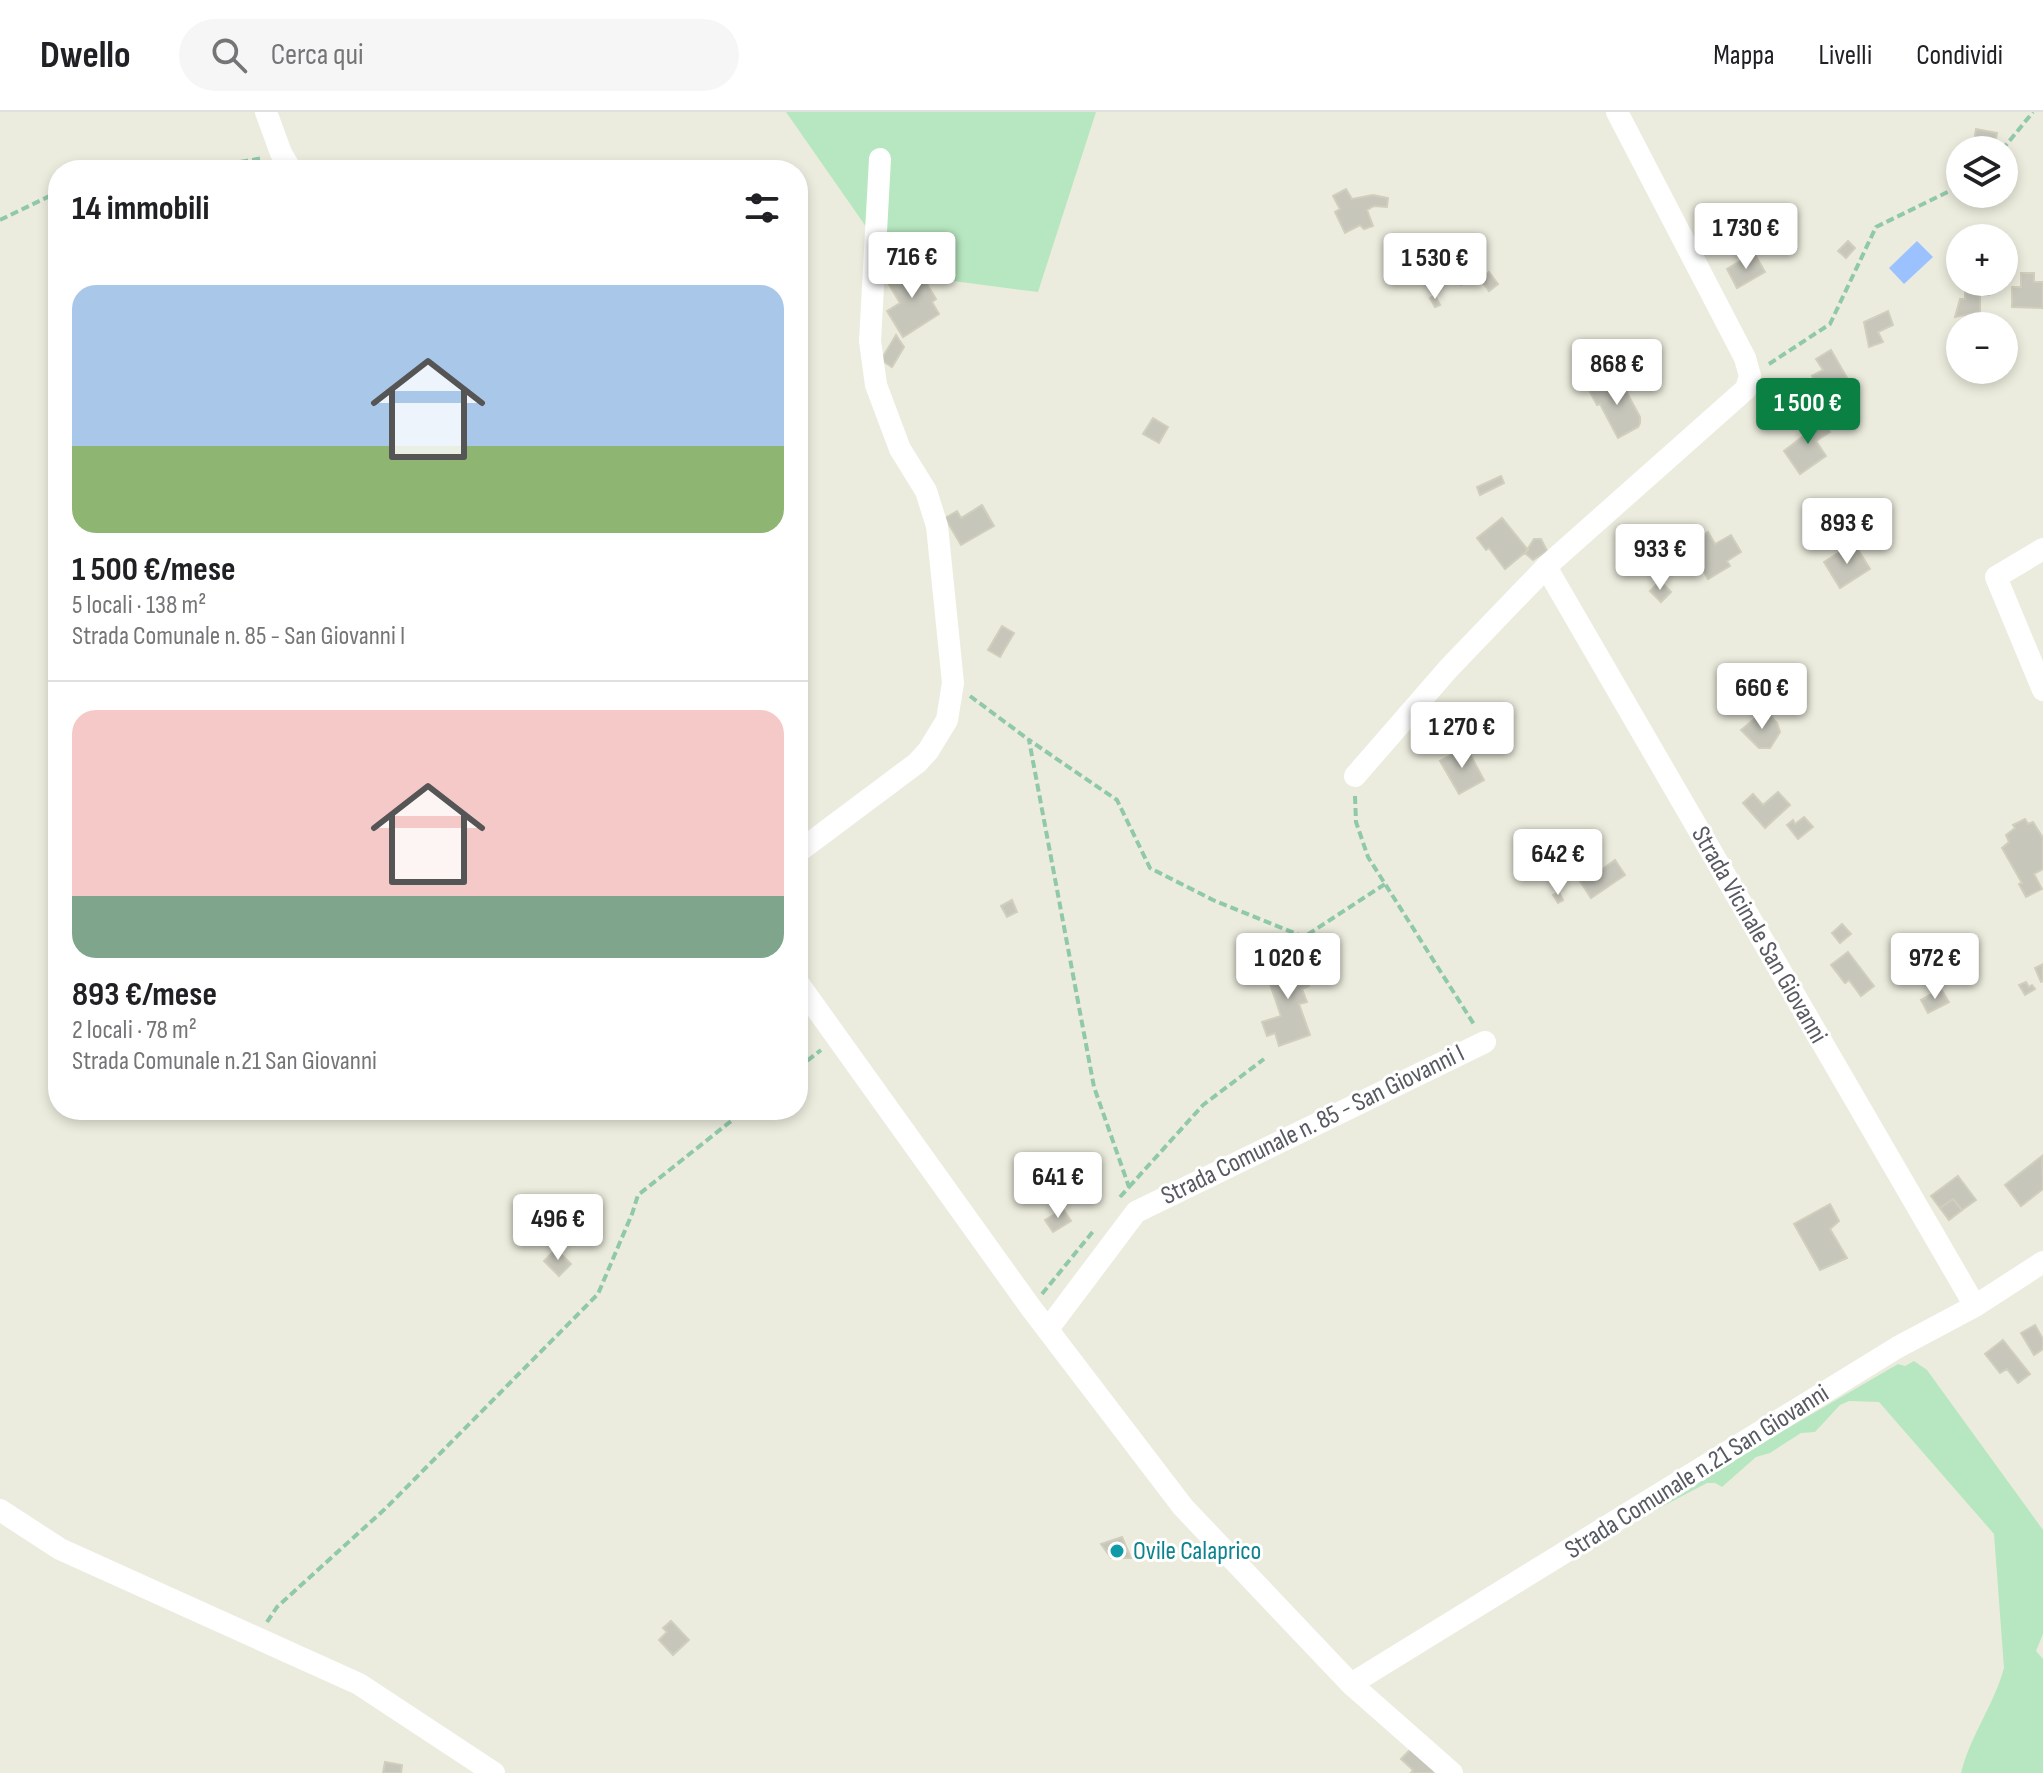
<!DOCTYPE html>
<html lang="it">
<meta charset="utf-8">
<style>
body{margin:0;font-family:"Sofia Sans Condensed",sans-serif;background:#f6f6f6;color:#202124;height:100vh;display:flex;flex-direction:column;font-size:30px;white-space:nowrap}
*{box-sizing:border-box;margin:0}
p{font-size:26px;color:#757577}
.icon{flex:none;width:44px;height:44px;fill:none;stroke:currentColor;stroke-width:2;stroke-linecap:round;stroke-linejoin:round}
.map{position:relative;flex:1;overflow:hidden}
.sheet{position:absolute;left:48px;top:48px;width:760px;height:960px;display:flex;flex-direction:column;background:#fff;border-radius:32px;box-shadow:0 4px 12px #0003}
.sheet>*{flex:none}
.fabs{position:absolute;left:1946px;top:24px;display:grid;gap:16px}
.fabs a{display:grid;place-items:center;width:72px;height:72px;border-radius:50%;background:#fff;box-shadow:0 4px 12px #0003;font-size:40px}
.price{position:absolute;translate:-50% -68px;padding:0 18px;border-radius:8px;background:#fff;color:#222;font-size:26px;line-height:52px;filter:drop-shadow(0 2px 4px #0008)}
.price::after{content:'';position:absolute;left:50%;top:48px;width:24px;height:18px;margin-left:-12px;background:inherit;clip-path:polygon(0 0,100% 0,50% 100%)}
.price.active{background:#0b8043;color:#fff}
ul{padding:0;list-style:none}
li{display:grid;align-content:center;gap:16px;height:424px;padding:0 24px}
li+li{border-top:2px solid #e0e0e0}
li span{display:grid;place-items:center;height:248px;border-radius:24px;color:#555}
li>.icon{margin-inline-start:auto}
span .icon{width:144px;height:144px;fill:#fffc;stroke-width:1}
li b{font-size:34px}
h2{display:flex;justify-content:space-between;align-items:center;height:96px;padding:0 24px;font-size:34px}
header{display:flex;align-items:center;gap:48px;box-sizing:border-box;height:112px;padding:0 40px;background:#fff;border-bottom:2px solid #e0e0e0}
header strong{font-size:38px}
nav{display:flex;gap:44px;margin-inline-start:auto;font-size:28px}
.search{width:560px;height:72px;background:#f6f6f6;display:flex;align-items:center;gap:20px;box-sizing:border-box;padding:0 28px;border-radius:44px;color:#757577;font-size:30px}
.map>svg:first-child{display:block}
</style>
<header>
<strong>Dwello</strong>
<div class="search"><svg class="icon" aria-label="search" viewBox="0 0 24 24"><circle cx="10" cy="10" r="6"/><path d="M15 15l6 6"/></svg>Cerca qui</div>
<nav><a>Mappa</a><a>Livelli</a><a>Condividi</a></nav>
</header>
<div class="map">
<svg width="2043" height="1661" viewBox="0 0 2043 1661">
<rect width="100%" height="100%" fill="#ececde"/>
<!-- green -->
<path fill="#b7e7c0" d="M 786,0 L 1096,0 L 1038,180 L 899,162 Z
M 1914,1249 L 1927,1258 L 2043,1418 L 2043,1522 L 2036,1539 L 2043,1547 L 2043,1661 L 1961,1661 C 1970,1624 1994,1593 2004,1556 L 1994,1422 L 1879,1290 L 1849,1289 L 1840,1293 L 1815,1320 L 1801,1321 L 1770,1341 L 1756,1345 L 1722,1375 L 1715,1371 L 1707,1371 L 1557,1450 L 1898,1252 L 1905,1254 Z"/>
<!-- water -->
<path fill="#9bc2ff" d="M 1917,129 L 1933,145 L 1904,172 L 1889,156 Z"/>
<!-- building -->
<path fill="#c7c6bb" stroke="#d1cebc" stroke-width="2" d="M 1976,17 L 1997,21 L 1994,38 L 1973,37 Z
M 1346,77 L 1352,87 L 1373,83 L 1388,86 L 1387,95 L 1374,94 L 1367,98 L 1373,114 L 1364,117 L 1360,113 L 1345,121 L 1335,100 L 1340,97 L 1333,84 Z
M 1848,129 L 1855,136 L 1846,146 L 1838,139 Z
M 1754,141 L 1765,160 L 1737,176 L 1727,157 Z
M 1471,145 L 1481,158 L 1461,173 L 1451,161 Z
M 913,149 L 936,187 L 932,190 L 939,202 L 903,225 L 887,199 L 900,191 L 887,169 L 907,157 L 905,154 Z
M 1489,160 L 1498,172 L 1489,179 L 1480,167 Z
M 2021,161 L 2034,161 L 2034,170 L 2043,170 L 2043,196 L 2012,195 L 2012,175 L 2021,175 Z
M 1965,170 L 1988,170 L 1989,183 L 1980,183 L 1980,200 L 1955,205 L 1960,187 L 1965,187 Z
M 1435,183 L 1440,193 L 1435,195 L 1430,186 Z
M 1888,199 L 1893,213 L 1878,220 L 1883,230 L 1869,235 L 1864,210 Z
M 896,223 L 904,235 L 892,255 L 881,248 Z
M 1831,238 L 1854,278 L 1829,293 L 1812,264 L 1823,258 L 1816,247 Z
M 1619,266 L 1640,305 L 1640,311 L 1638,315 L 1618,326 L 1600,292 L 1597,293 L 1590,280 Z
M 1817,301 L 1830,320 L 1816,329 L 1826,344 L 1800,362 L 1784,339 L 1811,318 L 1805,308 Z
M 1153,306 L 1168,315 L 1159,331 L 1143,322 Z
M 1501,364 L 1504,371 L 1480,383 L 1477,375 Z
M 982,393 L 994,414 L 961,433 L 945,406 L 957,399 L 961,406 Z
M 1502,406 L 1528,438 L 1505,457 L 1489,436 L 1486,438 L 1477,426 Z
M 1708,420 L 1715,432 L 1731,423 L 1741,440 L 1727,449 L 1730,454 L 1708,467 L 1688,432 Z
M 1534,427 L 1541,427 L 1547,439 L 1533,448 L 1525,441 Z
M 1854,431 L 1870,457 L 1840,476 L 1824,450 Z
M 1660,469 L 1671,480 L 1661,490 L 1650,479 Z
M 1002,514 L 1014,521 L 1000,545 L 988,538 Z
M 1765,598 L 1777,611 L 1780,620 L 1770,636 L 1759,636 L 1741,618 Z
M 1466,635 L 1484,668 L 1459,682 L 1440,649 Z
M 1778,680 L 1790,693 L 1765,716 L 1743,691 L 1753,682 L 1763,693 Z
M 1804,705 L 1813,715 L 1798,727 L 1787,713 L 1793,708 L 1795,712 Z
M 2025,707 L 2028,712 L 2033,710 L 2043,726 L 2043,757 L 2034,762 L 2042,777 L 2026,785 L 2019,772 L 2022,771 L 2002,736 L 2009,730 L 2006,723 L 2015,716 L 2013,713 Z
M 1615,748 L 1625,763 L 1591,786 L 1576,763 L 1591,752 L 1597,761 Z
M 1559,780 L 1563,788 L 1558,791 L 1553,783 Z
M 1012,788 L 1017,800 L 1007,805 L 1001,794 Z
M 1842,812 L 1851,822 L 1840,831 L 1832,821 Z
M 1848,840 L 1874,874 L 1861,884 L 1849,868 L 1845,871 L 1831,853 Z
M 1297,843 L 1309,874 L 1302,877 L 1307,890 L 1299,892 L 1310,923 L 1279,934 L 1275,921 L 1267,924 L 1262,910 L 1281,904 L 1264,855 Z
M 2043,852 L 2043,869 L 2041,870 L 2035,856 Z
M 2026,870 L 2029,875 L 2032,873 L 2035,877 L 2025,883 L 2019,873 Z
M 1941,877 L 1949,890 L 1928,901 L 1921,888 Z
M 2042,1044 L 2043,1077 L 2021,1094 L 2005,1073 Z
M 1958,1064 L 1976,1088 L 1962,1098 L 1953,1087 L 1940,1096 L 1931,1084 Z
M 1953,1087 L 1962,1098 L 1949,1108 L 1940,1096 Z
M 1830,1092 L 1839,1109 L 1830,1117 L 1847,1146 L 1820,1158 L 1794,1112 Z
M 1063,1097 L 1071,1109 L 1053,1120 L 1045,1108 Z
M 556,1137 L 571,1152 L 559,1164 L 544,1149 Z
M 2035,1213 L 2043,1227 L 2043,1237 L 2034,1243 L 2021,1221 Z
M 2003,1228 L 2030,1262 L 2018,1271 L 2007,1257 L 2000,1261 L 1985,1242 Z
M 1122,1425 L 1131,1446 L 1111,1446 L 1101,1432 Z
M 671,1509 L 689,1528 L 673,1543 L 659,1528 L 667,1520 L 663,1516 Z
M 1411,1637 L 1435,1659 L 1433,1661 L 1411,1661 L 1413,1658 L 1401,1647 Z
M 385,1650 L 402,1653 L 401,1661 L 383,1661 Z"/>
<g fill="none" stroke-linecap="round" stroke-linejoin="round">
<!-- path -->
<path stroke="#90c8aa" stroke-width="4" stroke-dasharray="8 4" stroke-linecap="butt" d="M 2002,38 L 2033,0
M 193,58 L 263,46
M 0,108 L 58,80
M 1769,252 L 1830,212 L 1876,115 L 1960,74
M 970,584 L 1029,628
M 1355,684 L 1356,710 L 1368,745 L 1475,914
M 798,956 L 821,938
M 1129,1075 L 1203,993 L 1264,947
M 1120,1085 L 1129,1075 L 1094,975 L 1029,628 L 1117,688 L 1150,756 L 1213,788 L 1304,825 L 1385,772
M 1042,1182 L 1095,1117
M 267,1510 L 277,1495 L 386,1396 L 598,1182 L 632,1102 L 638,1083 L 745,998"/>
<!-- minor -->
<path stroke="#fff" stroke-width="22" d="M 266,0 L 281,41 L 291,58
M 2043,437 L 1996,465 L 2043,578
M 1550,451 L 1549,460 L 1975,1194
M 1355,664 L 1449,556 L 1550,451 L 1746,277 L 1750,264 L 1745,246 L 1617,0
M 798,740 L 917,651 L 928,639 L 947,608 L 953,571 L 937,414 L 926,379 L 900,337 L 876,273 L 870,229 L 880,47
M 798,871 L 1031,1196 L 1183,1395 L 1351,1572 L 1452,1661
M 1048,1217 L 1136,1100 L 1485,930
M 0,1398 L 60,1437 L 359,1572 L 494,1661
M 1351,1572 L 1898,1235 L 1975,1194 L 2043,1150"/>
</g>
<!-- markers -->
<circle fill="#0f9aa8" stroke="#fff" stroke-width="3" cx="1117" cy="1439" r="8"/>
<g text-anchor="middle" dominant-baseline="central" stroke-width="6" stroke-linejoin="round" paint-order="stroke">
<!-- street labels -->
<g font-size="26" fill="#575a61" stroke="#fff">
<text transform="translate(1759 823) rotate(60)">Strada Vicinale San Giovanni</text>
<text transform="translate(1313 1013) rotate(-26)">Strada Comunale n. 85 - San Giovanni I</text>
<text transform="translate(1697 1360) rotate(-32)">Strada Comunale n.21 San Giovanni</text>
</g>
<!-- culture labels -->
<g font-size="26" fill="#0d838f" stroke="#fff" text-anchor="start">
<text x="1133" y="1439">Ovile Calaprico</text>
</g>
</g>
</svg>
<div class="fabs">
<a><svg class="icon" aria-label="layers" viewBox="0 0 24 24"><path d="M12 4l9 5-9 5-9-5zM3 14l9 5 9-5"/></svg></a>
<a>+</a>
<a>−</a>
</div>
<b class="price" style="left:1746px;top:159px">1 730 €</b>
<b class="price" style="left:912px;top:188px">716 €</b>
<b class="price" style="left:1435px;top:189px">1 530 €</b>
<b class="price" style="left:1617px;top:295px">868 €</b>
<b class="price active" style="left:1808px;top:334px">1 500 €</b>
<b class="price" style="left:1847px;top:454px">893 €</b>
<b class="price" style="left:1660px;top:480px">933 €</b>
<b class="price" style="left:1762px;top:619px">660 €</b>
<b class="price" style="left:1462px;top:658px">1 270 €</b>
<b class="price" style="left:1558px;top:785px">642 €</b>
<b class="price" style="left:1288px;top:889px">1 020 €</b>
<b class="price" style="left:1935px;top:889px">972 €</b>
<b class="price" style="left:1058px;top:1108px">641 €</b>
<b class="price" style="left:558px;top:1150px">496 €</b>
<section class="sheet">
<h2>14 immobili<svg class="icon" aria-label="filters" viewBox="0 0 24 24"><path d="M4 7h16M4 17h16"/><circle cx="9" cy="7" r="2"/><circle cx="15" cy="17" r="2"/></svg></h2>
<ul>
<li><span style="background:linear-gradient(#a9c7e8 65%,#8fb573 0)"><svg class="icon" aria-label="home" viewBox="0 0 24 24"><path d="M3 11l9-7 9 7M6 9v11h12V9"/></svg></span><div><b>1 500 €/mese</b><p>5 locali · 138 m²</p><p>Strada Comunale n. 85 - San Giovanni I</p></div></li>
<li><span style="background:linear-gradient(#f6c9c9 75%,#7fa58c 0)"><svg class="icon" aria-label="home" viewBox="0 0 24 24"><path d="M3 11l9-7 9 7M6 9v11h12V9"/></svg></span><div><b>893 €/mese</b><p>2 locali · 78 m²</p><p>Strada Comunale n.21 San Giovanni</p></div></li>
</ul>
</section>
</div>
